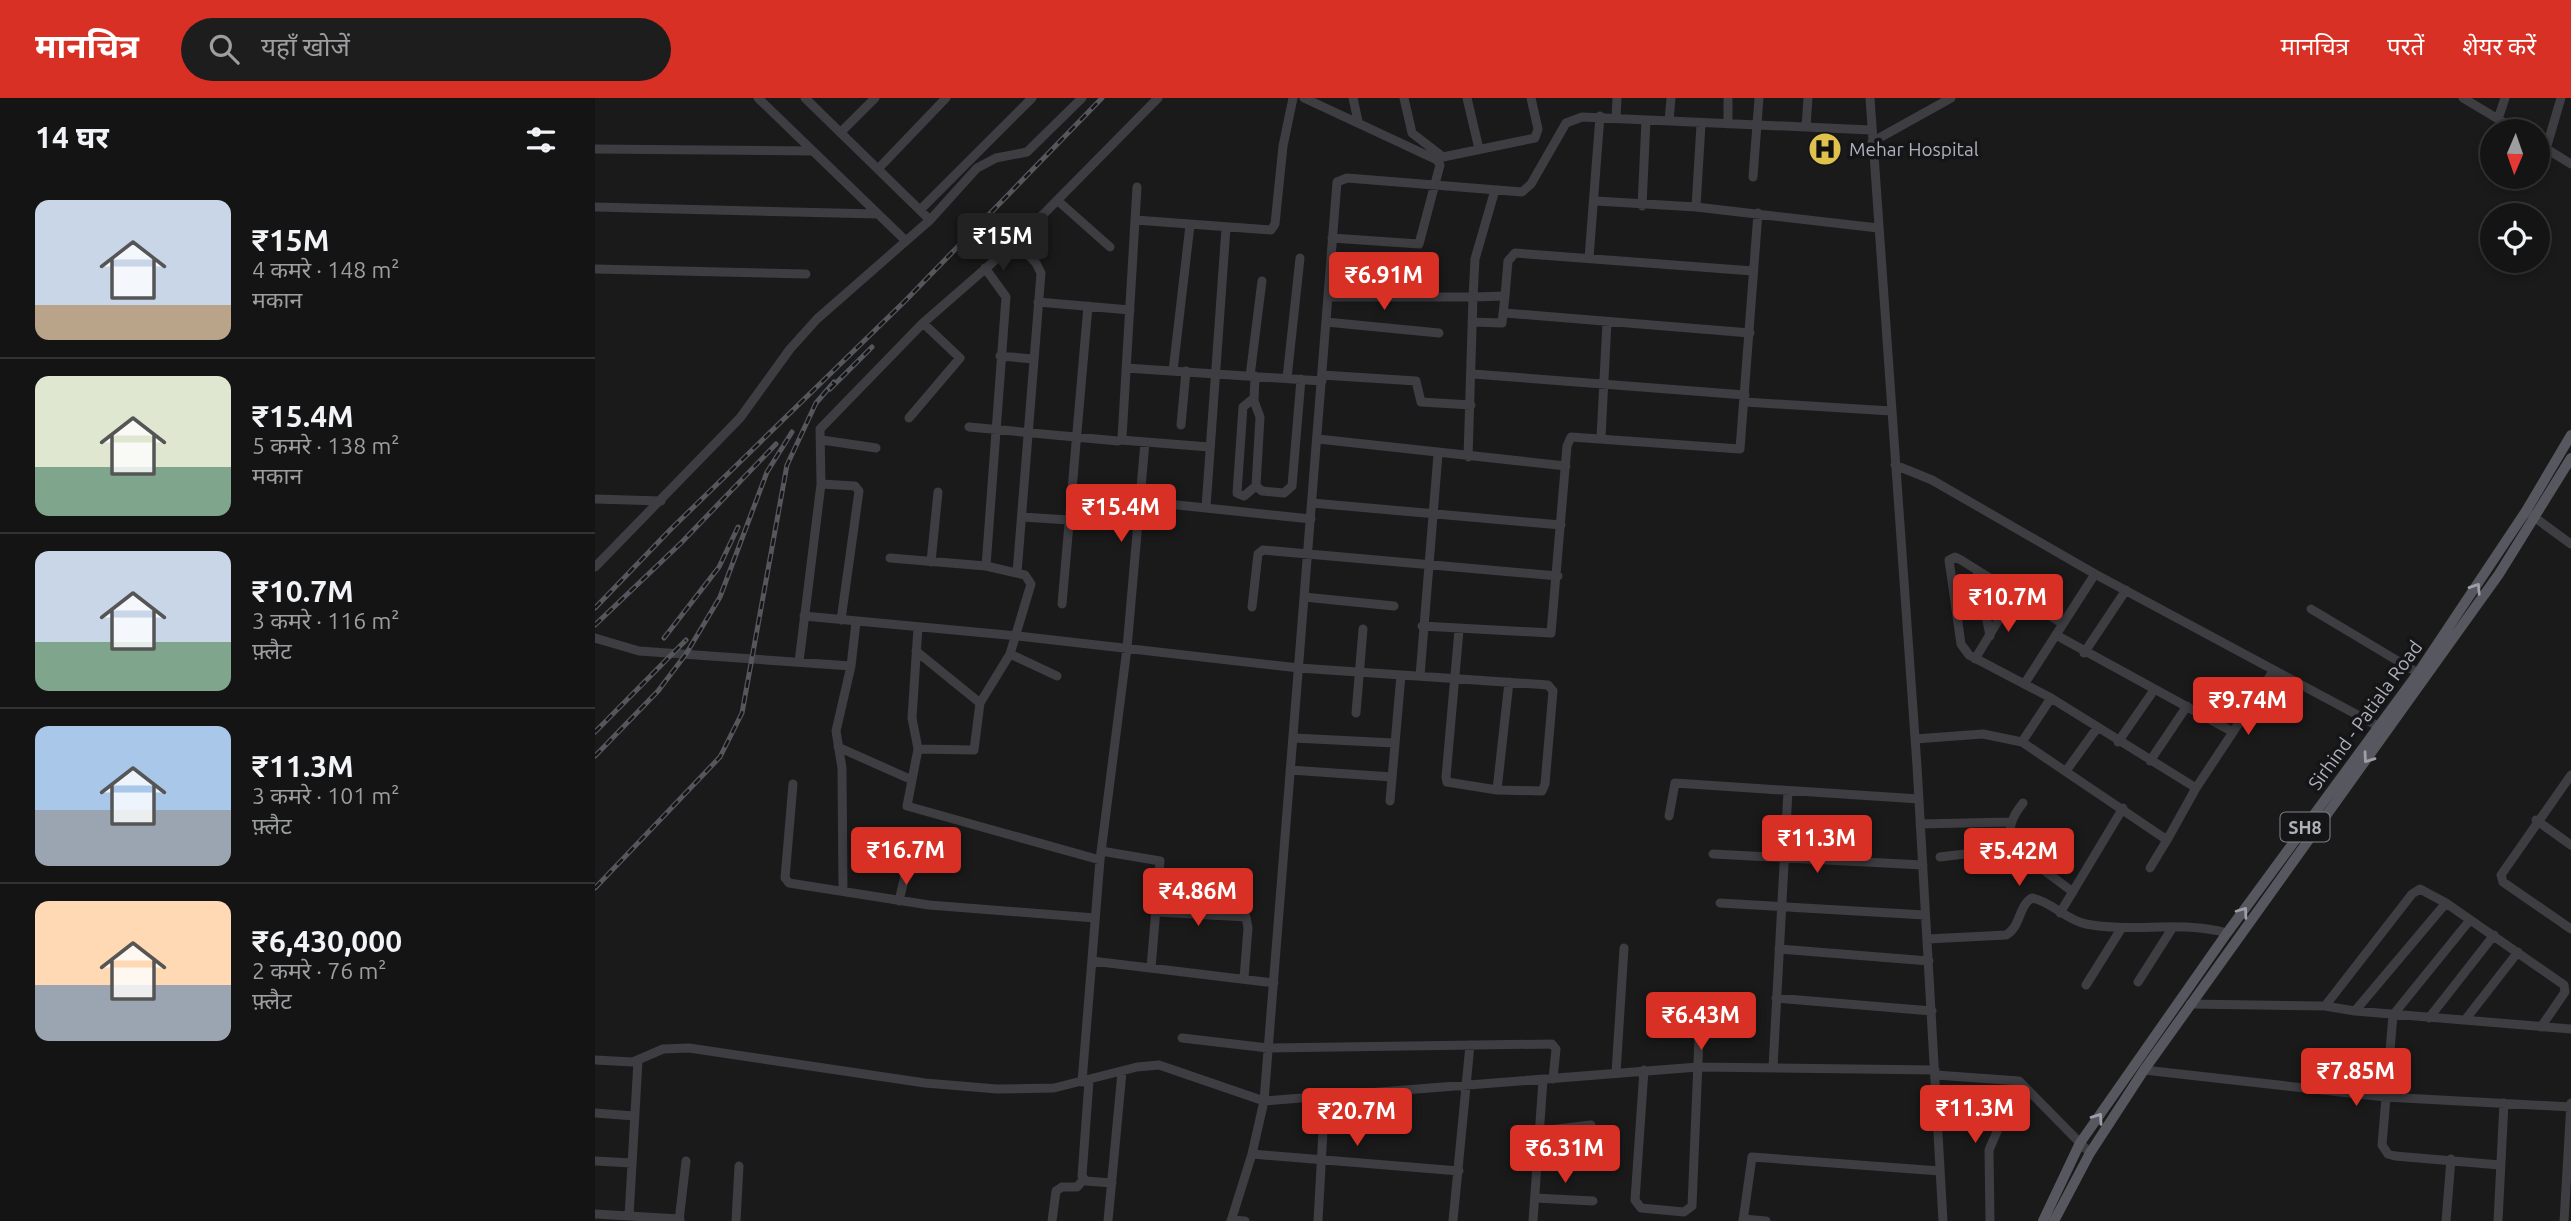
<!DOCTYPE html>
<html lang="hi">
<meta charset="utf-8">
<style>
body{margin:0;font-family:Ubuntu,"Noto Sans Devanagari",sans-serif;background:#1d1d1d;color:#f1f3f6;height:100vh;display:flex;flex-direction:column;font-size:26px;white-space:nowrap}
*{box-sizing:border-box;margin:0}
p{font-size:23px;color:#9d9ea0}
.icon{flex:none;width:38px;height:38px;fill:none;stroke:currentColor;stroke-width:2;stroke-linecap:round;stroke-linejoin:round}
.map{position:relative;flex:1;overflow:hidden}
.panel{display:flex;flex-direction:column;background:#141414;width:595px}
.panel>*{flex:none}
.needle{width:46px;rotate:182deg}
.tools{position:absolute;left:1885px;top:21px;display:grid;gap:14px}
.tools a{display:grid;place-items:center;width:70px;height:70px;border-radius:50%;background:#141414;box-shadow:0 4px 10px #0003,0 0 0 2px #333334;font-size:35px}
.price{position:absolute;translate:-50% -60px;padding:0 16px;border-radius:7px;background:#d93025;color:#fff;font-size:23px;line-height:46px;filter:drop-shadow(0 2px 4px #0008)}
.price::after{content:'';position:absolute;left:50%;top:42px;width:21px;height:16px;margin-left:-10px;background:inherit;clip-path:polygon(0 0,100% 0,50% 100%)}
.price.current{background:#222;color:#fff}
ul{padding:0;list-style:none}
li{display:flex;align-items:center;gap:21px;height:175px;padding:0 35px}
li+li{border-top:2px solid #333334}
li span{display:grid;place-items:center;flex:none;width:196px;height:140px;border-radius:14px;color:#555}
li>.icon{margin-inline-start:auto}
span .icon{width:84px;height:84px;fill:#fffc;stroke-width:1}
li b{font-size:30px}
h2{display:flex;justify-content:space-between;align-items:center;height:84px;padding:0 35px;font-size:30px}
header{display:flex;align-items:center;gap:42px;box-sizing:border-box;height:98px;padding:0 35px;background:#d93025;color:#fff}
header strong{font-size:33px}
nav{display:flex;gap:38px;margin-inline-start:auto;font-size:24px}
.search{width:490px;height:63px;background:#1d1d1d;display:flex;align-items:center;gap:18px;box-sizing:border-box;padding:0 24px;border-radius:38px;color:#9d9ea0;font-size:26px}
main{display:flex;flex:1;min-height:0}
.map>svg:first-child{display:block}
</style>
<header>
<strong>मानचित्र</strong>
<div class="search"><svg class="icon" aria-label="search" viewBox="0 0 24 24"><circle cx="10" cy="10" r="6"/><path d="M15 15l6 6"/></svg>यहाँ खोजें</div>
<nav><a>मानचित्र</a><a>परतें</a><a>शेयर करें</a></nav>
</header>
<main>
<section class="panel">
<h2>14 घर<svg class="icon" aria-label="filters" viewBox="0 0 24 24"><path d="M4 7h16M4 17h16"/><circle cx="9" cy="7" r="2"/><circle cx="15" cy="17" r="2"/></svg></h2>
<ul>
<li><span style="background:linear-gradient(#c9d6e8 75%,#b9a48a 0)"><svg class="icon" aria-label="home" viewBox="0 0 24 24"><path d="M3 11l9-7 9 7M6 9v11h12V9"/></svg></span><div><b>₹15M</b><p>4 कमरे · 148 m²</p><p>मकान</p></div></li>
<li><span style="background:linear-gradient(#dfe7d0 65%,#7fa58c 0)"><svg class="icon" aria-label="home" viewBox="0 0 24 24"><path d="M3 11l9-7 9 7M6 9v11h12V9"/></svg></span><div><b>₹15.4M</b><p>5 कमरे · 138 m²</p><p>मकान</p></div></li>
<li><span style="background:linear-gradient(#c9d6e8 65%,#7fa58c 0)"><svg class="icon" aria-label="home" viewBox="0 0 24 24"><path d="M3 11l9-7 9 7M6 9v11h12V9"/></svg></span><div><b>₹10.7M</b><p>3 कमरे · 116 m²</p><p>फ़्लैट</p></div></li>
<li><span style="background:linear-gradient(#a9c7e8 60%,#9aa5b1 0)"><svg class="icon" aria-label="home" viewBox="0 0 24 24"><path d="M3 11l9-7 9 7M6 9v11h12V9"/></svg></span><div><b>₹11.3M</b><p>3 कमरे · 101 m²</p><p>फ़्लैट</p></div></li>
<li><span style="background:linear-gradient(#ffd9b3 60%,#9aa5b1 0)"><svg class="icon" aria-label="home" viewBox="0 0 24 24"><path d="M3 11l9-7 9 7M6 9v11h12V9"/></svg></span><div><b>₹6,430,000</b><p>2 कमरे · 76 m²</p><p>फ़्लैट</p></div></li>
</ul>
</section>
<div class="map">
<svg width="1976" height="1123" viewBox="0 0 1976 1123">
<rect width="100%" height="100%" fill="#1a1a1b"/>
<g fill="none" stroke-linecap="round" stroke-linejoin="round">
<!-- minor -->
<path stroke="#3d3d42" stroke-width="9" d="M 163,0 L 311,143
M 210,0 L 335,122
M 709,0 L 842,62 L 845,67 L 824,146 L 737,140
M 758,0 L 763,23
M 809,0 L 817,35 L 848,59 L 940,40 L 943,31 L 936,0
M 872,0 L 884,51
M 1275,0 L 1322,668 L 1348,1123
M 1868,0 L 1923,33
M 1021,20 L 1022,0
M 1903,21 L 1910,0
M 1074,23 L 1076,0
M 1133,26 L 1133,0
M 1211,29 L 1213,0
M 247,33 L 280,0
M 1277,44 L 1356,0
M 1942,45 L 1976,66
M 0,51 L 218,53
M 1951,51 L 1966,0
M 283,71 L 351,0
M 1158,79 L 1164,0
M 462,102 L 515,149
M 1001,103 L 1101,109 L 1283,130
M 1047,108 L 1051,22
M 0,109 L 283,116
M 1101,109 L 1106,26
M 325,112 L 437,0
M 540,122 L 676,132 L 680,126 L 688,48 L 698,0
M 421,144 L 441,165 L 446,175 L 422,475
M 994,160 L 1005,18
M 390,170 L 411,199 L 391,468
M 0,171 L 211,176
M 733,199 L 878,199 L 880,161 L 900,92
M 443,204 L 535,212
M 910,215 L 1155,235
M 731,224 L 844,235
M 877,224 L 907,225 L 910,198
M 405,258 L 439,261
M 531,270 L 727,283
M 578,273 L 595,127
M 878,276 L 1150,297
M 727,277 L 821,283 L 826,304 L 876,307
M 655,278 L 667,183
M 660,278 L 659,303 L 665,319 L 661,388 L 667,393 L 689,395 L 697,388 L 706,281
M 692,280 L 705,160
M 659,300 L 648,309 L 642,395 L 649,398 L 661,388
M 1150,304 L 1296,313
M 314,320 L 365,260 L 328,225
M 586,327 L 591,273
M 374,329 L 523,343 L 527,340 L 542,89
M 1006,339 L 1012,224
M 723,341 L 971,368
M 227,342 L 281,350
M 526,342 L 614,349
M 873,359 L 878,199 L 910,198 L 913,163 L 920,155 L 1158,173
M 1300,367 L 1337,382 L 1500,476 L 1783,628
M 226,386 L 260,388 L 264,393 L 246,522
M 0,401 L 66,403
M 544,403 L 716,421
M 717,405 L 966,427
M 611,409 L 631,130
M 1935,416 L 1976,446
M 427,419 L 474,422
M 295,460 L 391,468 L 430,477 L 436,486 L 415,556 L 385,605 L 379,652 L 323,651
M 336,464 L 343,394
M 0,469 L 145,320 L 195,251 L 222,221 L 335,122 L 382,70 L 401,60 L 432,54 L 487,0
M 1382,472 L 1395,538
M 709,499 L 799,508
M 467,506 L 493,208
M 657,509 L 663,456 L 668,452 L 963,478
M 1716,511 L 1823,575
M 209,518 L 423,538 L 704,570 L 953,587 L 958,593 L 950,686 L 947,693 L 902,692 L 852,684 L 851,679 L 864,532
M 1468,526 L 1366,462 L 1360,459 L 1354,462 L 1366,546 L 1374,557 L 1456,600 L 1601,690
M 827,528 L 956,535 L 972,348 L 976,339 L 1145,351 L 1163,115
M 323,529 L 317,620 L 323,651 L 312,708 L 505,762
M 1461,537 L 1638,634
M 0,540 L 44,553 L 256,568
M 321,553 L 385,605
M 1489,555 L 1531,492
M 415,556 L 462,578
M 1380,561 L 1420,495
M 204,564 L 226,386 L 225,331 L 328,225 L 421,144 L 563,0
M 825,578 L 843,356
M 1430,585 L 1500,476
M 761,615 L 768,531
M 699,640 L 799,645
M 1320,641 L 1388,636 L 1427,644 L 1572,742 L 1555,770
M 1427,644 L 1456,600
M 1523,644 L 1559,592
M 243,649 L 317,682
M 1555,663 L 1592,608
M 695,672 L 797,679
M 1471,673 L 1502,630
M 1976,677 L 1906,777 L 1908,784 L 1976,831
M 198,686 L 190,780 L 194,785 L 334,807 L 500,820
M 902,692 L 914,584
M 795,703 L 806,577
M 1428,705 C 1416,720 1411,732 1419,750 L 1478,794
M 1074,718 L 1080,685 L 1324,701
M 1941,722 L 1976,747
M 1325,726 L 1416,724
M 1572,742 L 1601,690 L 1679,572
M 506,753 L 565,763 L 556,870
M 1118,756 L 1328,767
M 1345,759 L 1419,750
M 248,793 L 247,670 L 241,633 L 256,568 L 261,524
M 304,803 L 315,756
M 1125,805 L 1330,817
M 562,814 L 651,819 L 653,830 L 649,880
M 1465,815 L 1528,710
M 1875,822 L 1798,917 L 1787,1047 L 1793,1056 L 1800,1058 L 1905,1067
M 1333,841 L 1411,837 C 1426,829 1423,808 1437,800 C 1457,804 1471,822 1491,826 C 1538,835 1586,822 1632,835
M 1184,851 L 1334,863
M 497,863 L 679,885
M 1543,884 L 1578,829
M 1491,887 L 1526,831
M 1181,900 L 1337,913
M 1595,906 L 1730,908 L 1760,913 L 1976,931
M 1730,908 L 1817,796 L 1825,791 L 1851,805 L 1969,887 L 1970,894 L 1946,929
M 1760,913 L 1851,805
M 1834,920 L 1899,837
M 1870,922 L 1923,854
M 587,940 L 673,950 L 957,946 L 961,951 L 958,981
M 0,962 L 38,964 L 68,951 L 94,950 L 330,985 L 402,991 L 459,990 L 542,969 L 564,967 L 669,1003 L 1103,969 L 1340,972
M 1178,969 L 1193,693
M 1049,972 L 1040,1102 L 1046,1110 L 1089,1114 L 1097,1108 L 1105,916
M 1549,972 L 1790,999 L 1976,1009
M 1021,975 L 1029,850
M 1341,977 L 1424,983 L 1495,1055
M 494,983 L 487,1078 L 491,1083 L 517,1085
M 487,984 L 505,762 L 532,550 L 550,344
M 0,1015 L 39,1018
M 945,1033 L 996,1027
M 657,1056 L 864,1073
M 0,1063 L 37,1065
M 940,1100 L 998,1103
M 0,1116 L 85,1121
M 34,1118 L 43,963
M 1148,1121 L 1171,1123
M 636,1122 L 650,1123
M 84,1123 L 91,1063
M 141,1123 L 144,1068
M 457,1123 L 461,1093 L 467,1089 L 482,1089 L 489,1081
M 513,1123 L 527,974
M 636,1123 L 657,1056 L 669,1003 L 742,84 L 752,80 L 927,94 L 936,86 L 971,25 L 987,19 L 1276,32
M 723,1123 L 730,997
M 858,1123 L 875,947
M 938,1123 L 948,982
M 1148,1123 L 1157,1059 L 1345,1073
M 1395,1123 L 1394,1052 L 1424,983
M 1851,1123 L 1856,1061
M 1903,1123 L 1909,1005
M 1969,1123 L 1976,1005"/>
<!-- major -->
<path stroke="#57585f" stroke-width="10" d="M 1448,1123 L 1485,1045 L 1632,835 L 1823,575 L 1931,413 L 1976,337
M 1459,1123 L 1495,1055 L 1549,972 L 1904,476 L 1976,360"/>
<defs>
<path id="rail" d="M 235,291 L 277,249
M 0,510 L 75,432 L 311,202 L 507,0
M 0,527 L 86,445 L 181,346
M 69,540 L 124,469 L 143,429
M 0,634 L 91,542
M 0,658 L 63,593 L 91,556 L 125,499 L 172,374 L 197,334
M 0,790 L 125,659 L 147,615 L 192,367 L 221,305 L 239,284"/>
</defs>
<!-- rail casing -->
<use href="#rail" stroke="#56575d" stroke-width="5"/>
<!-- rail -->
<use href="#rail" stroke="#151517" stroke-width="2.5" stroke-dasharray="8" stroke-linecap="butt"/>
</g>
<!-- one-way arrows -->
<defs><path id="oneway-chevron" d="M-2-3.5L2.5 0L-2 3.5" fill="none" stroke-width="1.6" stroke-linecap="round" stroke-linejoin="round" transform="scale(1.75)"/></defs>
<g stroke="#9d9ea8">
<use href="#oneway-chevron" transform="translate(1881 490) rotate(-57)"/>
<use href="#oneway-chevron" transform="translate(1773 660) rotate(125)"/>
<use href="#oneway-chevron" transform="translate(1648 814) rotate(-54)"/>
<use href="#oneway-chevron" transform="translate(1503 1020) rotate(-55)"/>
</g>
<!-- icons -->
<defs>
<symbol id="hospital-disc" viewBox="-11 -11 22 22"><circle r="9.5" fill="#dfc24e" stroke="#151517"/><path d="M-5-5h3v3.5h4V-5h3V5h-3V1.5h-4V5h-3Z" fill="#111"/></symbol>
</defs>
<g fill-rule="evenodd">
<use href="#hospital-disc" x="1211" y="32" width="38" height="38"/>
</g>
<g text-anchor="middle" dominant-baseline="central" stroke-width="7" stroke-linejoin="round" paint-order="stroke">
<!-- shield labels -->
<rect fill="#151517" stroke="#808289" stroke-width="2" x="1685.5" y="714.5" width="49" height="29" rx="5"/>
<g font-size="18" font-weight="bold" fill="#aeb0ba">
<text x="1710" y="729">SH8</text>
</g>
<!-- poi labels -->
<g font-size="19" fill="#aeb0ba" stroke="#151517" text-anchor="start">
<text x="1254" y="51">Mehar Hospital</text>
</g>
<!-- street labels -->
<g font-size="19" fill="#aeb0ba" stroke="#151517">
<text transform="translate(1770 617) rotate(-54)">Sirhind - Patiala Road</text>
</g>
</g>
</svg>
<div class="tools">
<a><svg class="needle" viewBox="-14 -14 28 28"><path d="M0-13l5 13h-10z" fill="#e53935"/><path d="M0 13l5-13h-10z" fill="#9d9ea0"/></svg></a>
<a><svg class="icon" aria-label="locate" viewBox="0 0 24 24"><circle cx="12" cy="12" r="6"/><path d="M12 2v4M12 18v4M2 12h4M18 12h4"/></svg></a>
</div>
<b class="price current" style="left:408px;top:175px">₹15M</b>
<b class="price" style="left:789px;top:214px">₹6.91M</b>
<b class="price" style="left:526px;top:446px">₹15.4M</b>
<b class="price" style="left:1413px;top:536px">₹10.7M</b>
<b class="price" style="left:1653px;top:639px">₹9.74M</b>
<b class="price" style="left:1222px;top:777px">₹11.3M</b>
<b class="price" style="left:311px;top:789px">₹16.7M</b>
<b class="price" style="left:1424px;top:790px">₹5.42M</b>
<b class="price" style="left:603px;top:830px">₹4.86M</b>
<b class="price" style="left:1106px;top:954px">₹6.43M</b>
<b class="price" style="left:1761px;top:1010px">₹7.85M</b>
<b class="price" style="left:1380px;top:1047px">₹11.3M</b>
<b class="price" style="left:762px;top:1050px">₹20.7M</b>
<b class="price" style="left:970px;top:1087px">₹6.31M</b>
</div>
</main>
